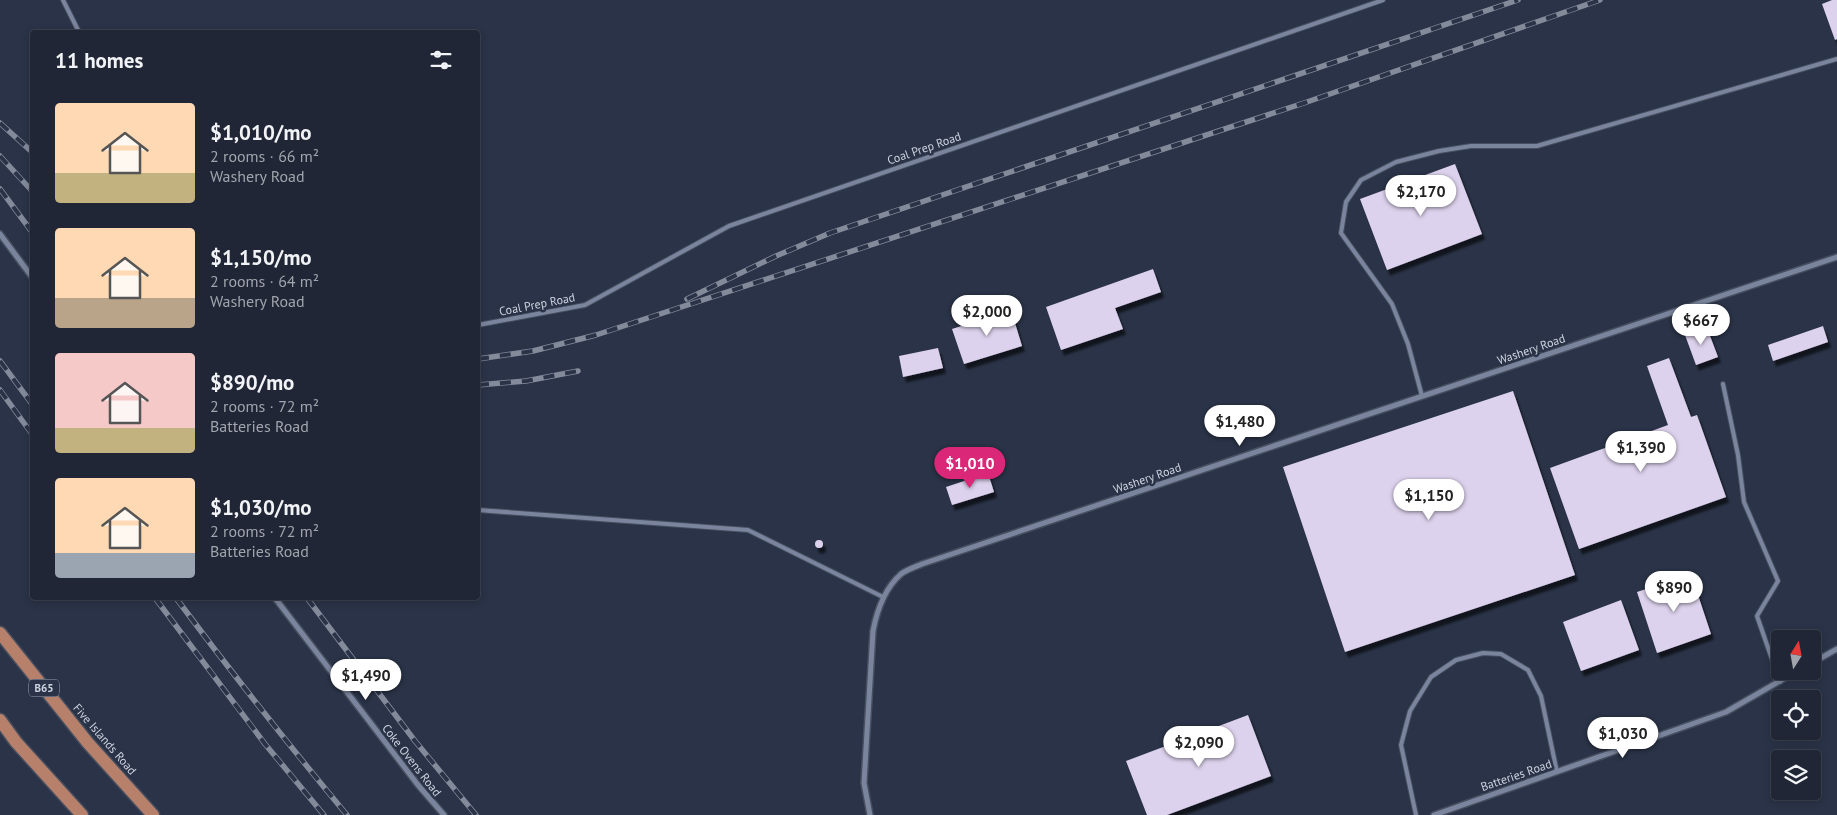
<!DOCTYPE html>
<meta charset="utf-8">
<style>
body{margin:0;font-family:"PT Sans",sans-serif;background:#2d3241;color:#f1f3f6;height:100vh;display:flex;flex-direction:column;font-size:19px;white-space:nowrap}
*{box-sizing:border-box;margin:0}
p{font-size:16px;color:#a2a5ad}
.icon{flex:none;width:28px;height:28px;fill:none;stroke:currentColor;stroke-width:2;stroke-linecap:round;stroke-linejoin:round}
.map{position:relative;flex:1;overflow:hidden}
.drawer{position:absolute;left:30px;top:30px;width:450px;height:570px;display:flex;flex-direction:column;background:#202635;border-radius:5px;box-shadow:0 2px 8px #0003,0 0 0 1px #3d4350}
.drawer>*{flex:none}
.needle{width:32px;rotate:11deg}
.buttons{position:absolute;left:1771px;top:630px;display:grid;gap:10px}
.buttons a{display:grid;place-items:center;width:50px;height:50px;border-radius:5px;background:#202635;box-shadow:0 2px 8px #0003,0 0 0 1px #3d4350;font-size:25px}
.price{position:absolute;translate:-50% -42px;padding:0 11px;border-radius:18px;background:#fff;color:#222;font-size:16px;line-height:32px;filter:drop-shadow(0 1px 2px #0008)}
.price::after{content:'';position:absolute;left:50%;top:30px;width:15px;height:11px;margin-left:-8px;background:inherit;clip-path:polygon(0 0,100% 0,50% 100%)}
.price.current{background:#db2777;color:#fff}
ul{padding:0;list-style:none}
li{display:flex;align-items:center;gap:15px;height:125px;padding:0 25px}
li span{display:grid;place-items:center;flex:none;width:140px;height:100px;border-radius:5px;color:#555}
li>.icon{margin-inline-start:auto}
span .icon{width:60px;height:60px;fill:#fffc;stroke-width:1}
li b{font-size:21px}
h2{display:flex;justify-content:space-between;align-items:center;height:60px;padding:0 25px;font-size:21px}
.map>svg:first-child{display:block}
</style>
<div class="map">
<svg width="1837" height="815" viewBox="0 0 1837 815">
<defs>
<filter id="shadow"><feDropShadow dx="3" dy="5.5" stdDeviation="1" flood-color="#0009"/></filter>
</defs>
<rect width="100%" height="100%" fill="#2a3347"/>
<!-- building -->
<path fill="#ddd2ed" filter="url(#shadow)" d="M 1832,0 L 1837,0 L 1837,39 L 1835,40 L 1822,4 Z
M 1455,164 L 1482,234 L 1387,270 L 1360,199 Z
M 1153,269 L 1161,292 L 1115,308 L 1123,329 L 1061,350 L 1046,307 Z
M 1011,310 L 1022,346 L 964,364 L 952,329 Z
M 1823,326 L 1828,342 L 1773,361 L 1768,345 Z
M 1707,328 L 1718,357 L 1696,365 L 1685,335 Z
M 938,348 L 943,368 L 903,377 L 899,356 Z
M 1669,358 L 1691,417 L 1697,415 L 1726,497 L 1579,549 L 1550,468 L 1668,425 L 1647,366 Z
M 1513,391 L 1575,575 L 1345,652 L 1283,467 Z
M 988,473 L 994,492 L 952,505 L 946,487 Z
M815 544a4 4 0 1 1 8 0a4 4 0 1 1-8 0Z
M 1691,574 L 1711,634 L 1657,653 L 1637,592 Z
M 1621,600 L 1639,650 L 1581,671 L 1563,622 Z
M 1248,715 L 1271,776 L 1167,815 L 1147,815 L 1126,761 Z"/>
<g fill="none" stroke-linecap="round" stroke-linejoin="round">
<defs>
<path id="service" d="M 63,0 L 79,32
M 478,325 L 585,305 L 729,226 L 1383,0
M 1723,384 L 1738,455 L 1744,502 L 1778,581 L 1757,616 L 1780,682
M 1422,396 L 1408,344 L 1392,304 L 1341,233 L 1346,202 L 1361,180 L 1396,162 L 1439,151 L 1471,146 L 1537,146 L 1837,59
M 478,510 L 748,530 L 883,597
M 1416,815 L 1401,745 L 1410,711 L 1431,677 L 1456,660 L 1483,653 L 1501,654 L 1528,670 L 1541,696 L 1557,772"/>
<path id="minor" d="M 0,234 L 32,277
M 275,598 L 418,785 L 444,815
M 1812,663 L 1837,649
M 870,815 L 864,783 L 873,631 C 877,610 884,589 901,574 C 906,570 915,567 922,564 L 1837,257
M 1434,815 L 1726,712 L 1797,671"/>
<path id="primary" d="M 0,633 L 88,743 L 153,815
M 0,720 L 16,742 L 82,815"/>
</defs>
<!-- service casing -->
<use href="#service" stroke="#464e5f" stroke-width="6"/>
<!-- minor casing -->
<use href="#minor" stroke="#464e5f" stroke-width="8"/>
<!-- primary casing -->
<use href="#primary" stroke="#464e5f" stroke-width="15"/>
<!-- service -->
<use href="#service" stroke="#7a859d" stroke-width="4"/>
<!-- minor -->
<use href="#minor" stroke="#7a859d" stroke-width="5"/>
<!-- primary -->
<use href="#primary" stroke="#b6806b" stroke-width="12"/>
<defs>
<path id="rail" d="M 0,123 L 32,152
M 0,156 L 32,191
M 0,189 L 32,232
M 687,299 L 776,256 L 830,233 L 1518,0
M 478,359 L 533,351 L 596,335 L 1304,103 L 1600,0
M 0,361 L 32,404
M 478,385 L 526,381 L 578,371
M 0,390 L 32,434
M 155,598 L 265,744 L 324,815
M 176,598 C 231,672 288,744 347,815
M 307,598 L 415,741 L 476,815"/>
</defs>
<!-- rail casing -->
<use href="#rail" stroke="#838a9a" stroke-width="5.5"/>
<!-- rail -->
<use href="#rail" stroke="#2a3347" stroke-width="4" stroke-dasharray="11" stroke-linecap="butt"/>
</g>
<g text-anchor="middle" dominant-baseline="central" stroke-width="5" stroke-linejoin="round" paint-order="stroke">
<!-- shield labels -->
<rect fill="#2a3347" stroke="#9ba2b1" stroke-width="1" x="29" y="679.5" width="30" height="17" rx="4"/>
<g font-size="11" font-weight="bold" fill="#ccd2df">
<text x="44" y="688">B65</text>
</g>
<!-- street labels -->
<g font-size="12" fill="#ccd2df" stroke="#2a3347">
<text transform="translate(924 148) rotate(-19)">Coal Prep Road</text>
<text transform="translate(537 304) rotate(-11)">Coal Prep Road</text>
<text transform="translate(1531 349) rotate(-19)">Washery Road</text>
<text transform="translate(1147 478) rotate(-19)">Washery Road</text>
<text transform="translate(105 739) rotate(49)">Five Islands Road</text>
<text transform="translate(412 760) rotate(52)">Coke Ovens Road</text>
<text transform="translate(1516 775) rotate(-19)">Batteries Road</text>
</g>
</g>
</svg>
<div class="buttons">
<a><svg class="needle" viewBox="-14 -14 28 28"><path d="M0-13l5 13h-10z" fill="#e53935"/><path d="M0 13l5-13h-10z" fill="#a2a5ad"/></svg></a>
<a><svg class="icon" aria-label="locate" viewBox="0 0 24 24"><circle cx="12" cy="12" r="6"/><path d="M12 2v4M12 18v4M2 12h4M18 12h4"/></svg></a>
<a><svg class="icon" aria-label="layers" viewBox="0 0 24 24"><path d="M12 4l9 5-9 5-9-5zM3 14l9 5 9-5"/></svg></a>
</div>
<b class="price" style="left:1421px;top:217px">$2,170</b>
<b class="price" style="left:987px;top:337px">$2,000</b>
<b class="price" style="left:1701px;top:346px">$667</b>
<b class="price" style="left:1240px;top:447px">$1,480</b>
<b class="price" style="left:1641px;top:473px">$1,390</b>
<b class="price current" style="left:970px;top:489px">$1,010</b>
<b class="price" style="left:1429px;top:521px">$1,150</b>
<b class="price" style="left:1674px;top:613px">$890</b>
<b class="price" style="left:366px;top:701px">$1,490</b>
<b class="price" style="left:1623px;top:759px">$1,030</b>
<b class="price" style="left:1199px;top:768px">$2,090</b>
<section class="drawer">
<h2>11 homes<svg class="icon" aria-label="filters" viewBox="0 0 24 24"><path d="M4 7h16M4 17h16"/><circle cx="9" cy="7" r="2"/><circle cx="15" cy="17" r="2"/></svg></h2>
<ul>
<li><span style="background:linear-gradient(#ffd9b3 70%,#c2b280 0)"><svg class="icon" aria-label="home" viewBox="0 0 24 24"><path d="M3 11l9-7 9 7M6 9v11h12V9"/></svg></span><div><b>$1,010/mo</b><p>2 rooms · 66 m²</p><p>Washery Road</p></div></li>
<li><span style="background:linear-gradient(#ffd9b3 70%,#b9a48a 0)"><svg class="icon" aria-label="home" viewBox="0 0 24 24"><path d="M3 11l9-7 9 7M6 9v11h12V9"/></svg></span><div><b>$1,150/mo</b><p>2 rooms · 64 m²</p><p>Washery Road</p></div></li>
<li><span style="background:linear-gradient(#f6c9c9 75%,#c2b280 0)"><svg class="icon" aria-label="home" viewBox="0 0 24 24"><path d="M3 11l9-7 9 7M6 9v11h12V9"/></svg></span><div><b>$890/mo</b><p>2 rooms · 72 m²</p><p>Batteries Road</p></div></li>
<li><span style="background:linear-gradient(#ffd9b3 75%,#9aa5b1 0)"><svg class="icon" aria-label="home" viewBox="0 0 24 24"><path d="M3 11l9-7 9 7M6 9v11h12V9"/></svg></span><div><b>$1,030/mo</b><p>2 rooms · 72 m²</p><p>Batteries Road</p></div></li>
</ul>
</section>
</div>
